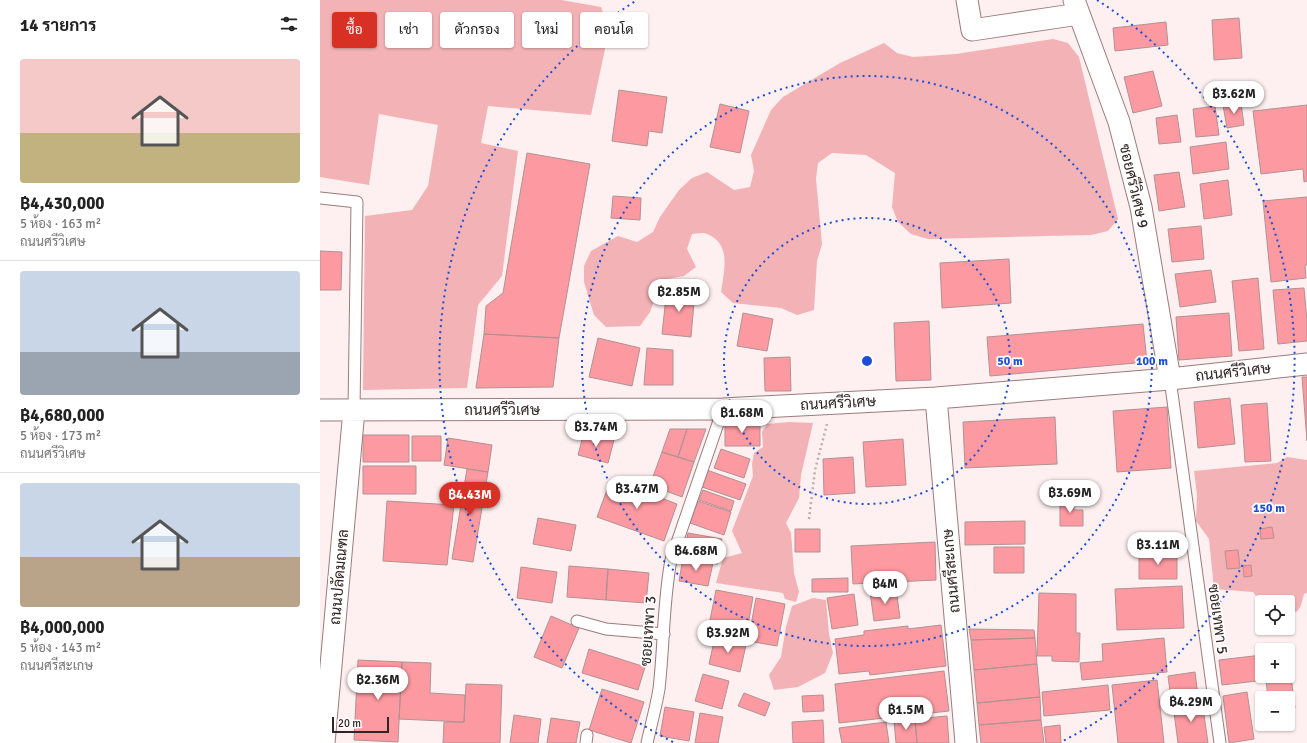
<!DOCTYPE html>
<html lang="th">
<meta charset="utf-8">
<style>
body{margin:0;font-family:Signika,Sarabun,sans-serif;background:#f2f2f2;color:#222;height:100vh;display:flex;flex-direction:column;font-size:15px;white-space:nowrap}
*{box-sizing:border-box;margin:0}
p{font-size:13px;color:#767676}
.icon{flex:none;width:22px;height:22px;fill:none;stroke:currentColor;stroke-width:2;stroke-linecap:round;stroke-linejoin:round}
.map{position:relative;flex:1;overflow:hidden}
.details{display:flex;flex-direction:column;background:#fff;width:320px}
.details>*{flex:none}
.banner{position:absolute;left:12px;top:12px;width:380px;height:36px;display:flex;gap:8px}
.controls{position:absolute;left:935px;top:595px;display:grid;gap:8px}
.controls a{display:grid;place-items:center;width:40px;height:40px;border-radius:4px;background:#fff;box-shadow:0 1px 3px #0004;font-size:20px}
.scale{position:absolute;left:12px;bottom:10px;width:57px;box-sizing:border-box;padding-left:4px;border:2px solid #312525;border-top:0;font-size:11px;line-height:14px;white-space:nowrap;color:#312525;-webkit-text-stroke:3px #fff;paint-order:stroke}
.price{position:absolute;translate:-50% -34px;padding:0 9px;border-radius:14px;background:#fff;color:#222;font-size:13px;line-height:26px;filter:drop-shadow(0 1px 2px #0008)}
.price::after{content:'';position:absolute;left:50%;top:24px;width:12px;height:9px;margin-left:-6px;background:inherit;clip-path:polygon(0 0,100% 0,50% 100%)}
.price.on{background:#d93025;color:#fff}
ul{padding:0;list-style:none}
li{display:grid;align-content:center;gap:8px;height:212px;padding:0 20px}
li+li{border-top:1px solid #e0e0e0}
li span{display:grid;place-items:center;height:124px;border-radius:4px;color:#555}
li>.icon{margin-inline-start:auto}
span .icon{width:72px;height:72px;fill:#fffc;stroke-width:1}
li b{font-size:17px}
h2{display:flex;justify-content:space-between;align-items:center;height:48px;padding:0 20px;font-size:17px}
.chip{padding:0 14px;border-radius:4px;background:#fff;box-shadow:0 1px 3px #0004;font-size:14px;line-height:36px}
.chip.on{background:#d93025;color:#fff}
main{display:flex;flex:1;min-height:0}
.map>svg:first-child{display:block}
</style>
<main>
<section class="details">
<h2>14 รายการ<svg class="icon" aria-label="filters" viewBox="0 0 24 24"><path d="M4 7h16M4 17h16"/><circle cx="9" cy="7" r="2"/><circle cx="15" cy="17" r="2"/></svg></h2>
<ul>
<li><span style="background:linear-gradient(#f6c9c9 60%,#c2b280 0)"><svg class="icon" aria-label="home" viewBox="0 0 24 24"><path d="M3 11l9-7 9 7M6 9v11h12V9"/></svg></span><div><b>฿4,430,000</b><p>5 ห้อง · 163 m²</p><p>ถนนศรีวิเศษ</p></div></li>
<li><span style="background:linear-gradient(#c9d6e8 65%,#9aa5b1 0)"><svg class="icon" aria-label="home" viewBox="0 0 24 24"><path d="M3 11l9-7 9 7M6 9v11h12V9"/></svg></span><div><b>฿4,680,000</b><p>5 ห้อง · 173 m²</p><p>ถนนศรีวิเศษ</p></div></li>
<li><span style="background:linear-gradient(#c9d6e8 60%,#b9a48a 0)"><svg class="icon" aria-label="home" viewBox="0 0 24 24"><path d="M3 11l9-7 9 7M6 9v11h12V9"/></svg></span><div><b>฿4,000,000</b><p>5 ห้อง · 143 m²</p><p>ถนนศรีสะเกษ</p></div></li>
</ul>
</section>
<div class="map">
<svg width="987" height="743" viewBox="0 0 987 743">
<rect width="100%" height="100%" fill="#fef0f0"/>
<!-- green -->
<path fill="#f3b2b5" d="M 0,0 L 241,0 L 281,7 L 289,30 L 271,115 L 168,106 L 161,143 L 198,151 L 182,276 L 158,305 L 147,388 L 43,390 L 45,216 L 92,210 L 108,186 L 118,125 L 59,114 L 49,185 L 0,177 Z
M 733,39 L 748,43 L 759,57 L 798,219 L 788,231 L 771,235 L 608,239 L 591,234 L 578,222 L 572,207 L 575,173 L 546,155 L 512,153 L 498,163 L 496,179 L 502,244 L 497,261 L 494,310 L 477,315 L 461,308 L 413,303 L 401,292 C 404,271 412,244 387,234 C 383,232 376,234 372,234 L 367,249 L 376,267 L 364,276 L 342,280 L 330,312 L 320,326 L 286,327 L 274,315 L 264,282 L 264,266 L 271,251 L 298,236 L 317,242 L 333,232 L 340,217 L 359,190 L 372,178 L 387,172 L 414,190 L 430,187 L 434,171 L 431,155 L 451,110 L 463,97 L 520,63 L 564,43 L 577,53 L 593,57 L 636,54 Z
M 469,422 L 493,423 L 481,475 L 479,498 L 466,523 L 471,533 L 474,573 L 479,592 L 476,602 L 465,599 L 463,593 L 396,583 L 403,558 L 422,553 L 412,531 L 433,476 L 432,464 L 434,453 L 443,447 L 442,432 L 447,424 Z
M 967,457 L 987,460 L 987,593 L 984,594 C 981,604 981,614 968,614 L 968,602 L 942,602 L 942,604 L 933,592 L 894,589 L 889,539 L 876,521 L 877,495 L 874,471 L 957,463 Z
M 493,598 L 506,600 L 509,634 L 513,653 L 505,673 L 478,687 L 454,690 L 449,675 L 461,657 L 466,627 L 472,606 Z"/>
<!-- building -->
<path fill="#fd9aa1" stroke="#b19192" d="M 919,18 L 922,58 L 894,60 L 892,20 Z
M 846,22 L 848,45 L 795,51 L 793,28 Z
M 833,71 L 842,106 L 813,113 L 804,77 Z
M 299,90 L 347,97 L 342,133 L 329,131 L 327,146 L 292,141 Z
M 921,103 L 924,125 L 907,128 L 903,105 Z
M 400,104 L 429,111 L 420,153 L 390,147 Z
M 987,105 L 987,181 L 984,182 L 983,169 L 941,174 L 933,111 Z
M 895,106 L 899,135 L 876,137 L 873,109 Z
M 857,115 L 861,142 L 839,144 L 836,118 Z
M 906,142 L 909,169 L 873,174 L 870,147 Z
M 207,153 L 270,164 L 239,338 L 164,334 L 166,306 L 183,293 Z
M 859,172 L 865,207 L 839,211 L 834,175 Z
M 908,180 L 912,215 L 884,219 L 880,184 Z
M 293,196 L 321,198 L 320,220 L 291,218 Z
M 987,197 L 987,265 L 985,265 L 986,278 L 951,282 L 943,201 Z
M 881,226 L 884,259 L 852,262 L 848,229 Z
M 0,251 L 22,252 L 21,290 L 0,290 Z
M 689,259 L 691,303 L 622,308 L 620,263 Z
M 891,270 L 896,302 L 860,307 L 855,274 Z
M 938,278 L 944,349 L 919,351 L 912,281 Z
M 347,288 L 375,291 L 371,337 L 342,334 Z
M 984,288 L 987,321 L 987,341 L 958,344 L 953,290 Z
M 423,313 L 453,319 L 447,351 L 417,346 Z
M 909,313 L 912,356 L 859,360 L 856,317 Z
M 609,321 L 611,380 L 576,381 L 574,323 Z
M 823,324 L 827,362 L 670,376 L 667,337 Z
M 164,334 L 239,338 L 233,387 L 156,388 Z
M 278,338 L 320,348 L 312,386 L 269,377 Z
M 327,348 L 353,350 L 353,385 L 324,385 Z
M 470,357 L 471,391 L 445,391 L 444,358 Z
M 982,377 L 987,377 L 987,441 Z
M 910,398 L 915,444 L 878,448 L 874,402 Z
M 947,403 L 951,461 L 925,462 L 921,405 Z
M 847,407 L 851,468 L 797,472 L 793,411 Z
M 735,417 L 737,464 L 645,468 L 643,422 Z
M 405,423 L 440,423 L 440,446 L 405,446 Z
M 350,429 L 367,429 L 358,457 L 342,452 Z
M 367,429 L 386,429 L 374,462 L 358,457 Z
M 264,432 L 294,440 L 288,463 L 258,455 Z
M 43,435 L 89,435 L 89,462 L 43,462 Z
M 92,436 L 121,436 L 121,461 L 92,461 Z
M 128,438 L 172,445 L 168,472 L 124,465 Z
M 583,439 L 586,485 L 546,487 L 543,442 Z
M 401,449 L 430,459 L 424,478 L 394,468 Z
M 342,452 L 374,462 L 362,497 L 330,485 Z
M 533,457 L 535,493 L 504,495 L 503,459 Z
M 43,466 L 96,466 L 96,494 L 43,494 Z
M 147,469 L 168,472 L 153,562 L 132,559 Z
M 387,470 L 426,484 L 420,500 L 382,487 Z
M 291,479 L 357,504 L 344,541 L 277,517 Z
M 383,490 L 414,501 L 411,511 L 379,500 Z
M 740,499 L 754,499 L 754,510 L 763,510 L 763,526 L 740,526 Z
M 67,501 L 134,505 L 127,565 L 63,561 Z
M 378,501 L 411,512 L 404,535 L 370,523 Z
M 218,518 L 256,525 L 251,551 L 213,544 Z
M 705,521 L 705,544 L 645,545 L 645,522 Z
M 952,527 L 954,538 L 941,539 L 940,529 Z
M 475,529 L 500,529 L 500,552 L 475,552 Z
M 368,533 L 402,539 L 397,564 L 363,558 Z
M 615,542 L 616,580 L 533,584 L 531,546 Z
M 674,547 L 704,547 L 704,573 L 674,573 Z
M 918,550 L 920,568 L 907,569 L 905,551 Z
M 819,552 L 857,552 L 857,579 L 819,579 Z
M 363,558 L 393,563 L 388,586 L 359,581 Z
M 931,565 L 932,576 L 924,577 L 923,566 Z
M 249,566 L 288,569 L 286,600 L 247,597 Z
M 201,567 L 237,572 L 232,603 L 197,598 Z
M 288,569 L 329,573 L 326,603 L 286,600 Z
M 528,578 L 528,592 L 492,592 L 492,579 Z
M 862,586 L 864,628 L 797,630 L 795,589 Z
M 576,588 L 580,618 L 554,621 L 550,592 Z
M 396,590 L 433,597 L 426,637 L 388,630 Z
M 719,593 L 756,594 L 756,633 L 760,633 L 759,662 L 732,661 L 732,656 L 717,656 Z
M 534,594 L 538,625 L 512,629 L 507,598 Z
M 436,598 L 465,604 L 457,646 L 428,641 Z
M 231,616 L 259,628 L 242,668 L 214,657 Z
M 621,625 L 626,666 L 550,675 L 549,671 L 519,674 L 515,639 L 544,635 L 544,631 L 588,626 L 588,629 Z
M 649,629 L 714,630 L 715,638 L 651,640 Z
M 395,637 L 426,645 L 420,672 L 389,664 Z
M 715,638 L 717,664 L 654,670 L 651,640 Z
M 844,638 L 847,672 L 762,680 L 760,663 L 783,661 L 782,644 Z
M 269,649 L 325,667 L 318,690 L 262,673 Z
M 968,653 L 975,708 L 968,708 L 968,698 L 948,698 L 946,680 L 902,685 L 899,660 L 942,655 L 942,676 L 968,676 Z
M 38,660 L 82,662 L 78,742 L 34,740 Z
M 82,662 L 111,663 L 110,693 L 145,695 L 144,722 L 79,719 Z
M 717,664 L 720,697 L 657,703 L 654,670 Z
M 624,671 L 629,711 L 519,723 L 515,684 Z
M 875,672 L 878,696 L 851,699 L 848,676 Z
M 383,674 L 409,681 L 402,709 L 375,701 Z
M 837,680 L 844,743 L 798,743 L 792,685 Z
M 146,684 L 182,685 L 180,743 L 123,743 L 124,722 L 144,722 Z
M 788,685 L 790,710 L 724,716 L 722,692 Z
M 282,689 L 324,702 L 311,743 L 269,730 Z
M 927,692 L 934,739 L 909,743 L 903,696 Z
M 424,693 L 450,703 L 445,716 L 418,706 Z
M 503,695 L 504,711 L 483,712 L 482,696 Z
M 720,697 L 721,720 L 659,725 L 657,703 Z
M 882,701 L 888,743 L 858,743 L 853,705 Z
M 345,707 L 374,712 L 369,741 L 340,736 Z
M 380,713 L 403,717 L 398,743 L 375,743 Z
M 194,715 L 221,719 L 218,743 L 190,743 Z
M 627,716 L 629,743 L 597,743 L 595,719 Z
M 231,718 L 260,722 L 256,743 L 227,743 Z
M 595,719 L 597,743 L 576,743 L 574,721 Z
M 503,720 L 504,743 L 473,743 L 472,722 Z
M 721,720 L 724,743 L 661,743 L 659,725 Z
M 566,722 L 569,743 L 522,743 L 519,728 Z
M 740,725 L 741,743 L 726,743 L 724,727 Z"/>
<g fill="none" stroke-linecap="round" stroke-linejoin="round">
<defs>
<path id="lane" d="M 0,198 L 37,202 L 34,410
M 850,379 L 900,743
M 257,621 L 286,629 L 344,634
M 266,743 L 267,735
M 327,743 C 331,725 336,707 339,689 C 344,646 343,602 351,560 L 403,409"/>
<path id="street" d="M 647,0 L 652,30 L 759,14
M 754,0 L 799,122 L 821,207 L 850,379
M 616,398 L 646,743
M 0,410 L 403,409 L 616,398 L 850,379 L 987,364
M 4,743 L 34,410"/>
</defs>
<!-- lane casing -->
<use href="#lane" stroke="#9b7c7d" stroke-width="13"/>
<!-- street casing -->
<use href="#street" stroke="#9b7c7d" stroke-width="23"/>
<!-- path -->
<path stroke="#bbaeae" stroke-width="2.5" stroke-dasharray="2 3" stroke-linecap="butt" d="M 489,519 L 495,470 L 507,424"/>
<!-- lane -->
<use href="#lane" stroke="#fff" stroke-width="11"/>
<!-- street -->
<use href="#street" stroke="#fff" stroke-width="21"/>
</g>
<!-- distance rings -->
<g fill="none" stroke="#1d4ed8" stroke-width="2" stroke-dasharray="2 4">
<circle cx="547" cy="361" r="143"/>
<circle cx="547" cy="361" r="285"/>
<path d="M353 742A428 428 0 0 1 317 0M777 0A428 428 0 0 1 741 742"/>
</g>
<g text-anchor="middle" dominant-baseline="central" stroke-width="3.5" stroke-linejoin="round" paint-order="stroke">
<!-- street labels -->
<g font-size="15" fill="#312525" stroke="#fff">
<text transform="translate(814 186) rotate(77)">ซอยศรีวิเศษ 9</text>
<text transform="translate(913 372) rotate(-6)">ถนนศรีวิเศษ</text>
<text transform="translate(518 403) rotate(-3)">ถนนศรีวิเศษ</text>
<text x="182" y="410">ถนนศรีวิเศษ</text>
<text transform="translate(631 571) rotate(-95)">ถนนศรีสะเกษ</text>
<text transform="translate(19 577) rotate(-85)">ถนนปลัดมณฑล</text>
<text transform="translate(898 619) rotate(82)">ซอยเทพา 5</text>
<text transform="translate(328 631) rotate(-86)">ซอยเทพา 3</text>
</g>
</g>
<circle cx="547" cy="361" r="6" fill="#1d4ed8" stroke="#fff" stroke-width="2"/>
<g font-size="12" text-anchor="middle" font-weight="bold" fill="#1d4ed8" stroke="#fff" stroke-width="3.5" stroke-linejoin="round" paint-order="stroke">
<text x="690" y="365">50 m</text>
<text x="832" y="365">100 m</text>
<text x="949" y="512">150 m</text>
</g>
</svg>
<div class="controls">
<a><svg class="icon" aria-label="locate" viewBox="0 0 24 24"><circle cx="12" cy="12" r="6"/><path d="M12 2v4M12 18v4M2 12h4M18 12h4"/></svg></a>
<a>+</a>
<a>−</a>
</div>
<div class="scale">20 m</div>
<b class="price" style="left:914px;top:115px">฿3.62M</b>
<b class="price" style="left:359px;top:313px">฿2.85M</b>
<b class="price" style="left:422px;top:434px">฿1.68M</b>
<b class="price" style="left:276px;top:448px">฿3.74M</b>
<b class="price" style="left:317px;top:510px">฿3.47M</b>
<b class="price" style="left:750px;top:514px">฿3.69M</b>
<b class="price on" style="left:150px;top:516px">฿4.43M</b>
<b class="price" style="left:838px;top:566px">฿3.11M</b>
<b class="price" style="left:376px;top:572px">฿4.68M</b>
<b class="price" style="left:565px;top:605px">฿4M</b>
<b class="price" style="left:408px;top:654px">฿3.92M</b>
<b class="price" style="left:58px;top:701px">฿2.36M</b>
<b class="price" style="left:871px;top:723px">฿4.29M</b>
<b class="price" style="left:586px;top:731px">฿1.5M</b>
<div class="banner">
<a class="chip on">ซื้อ</a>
<a class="chip">เช่า</a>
<a class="chip">ตัวกรอง</a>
<a class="chip">ใหม่</a>
<a class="chip">คอนโด</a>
</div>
</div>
</main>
